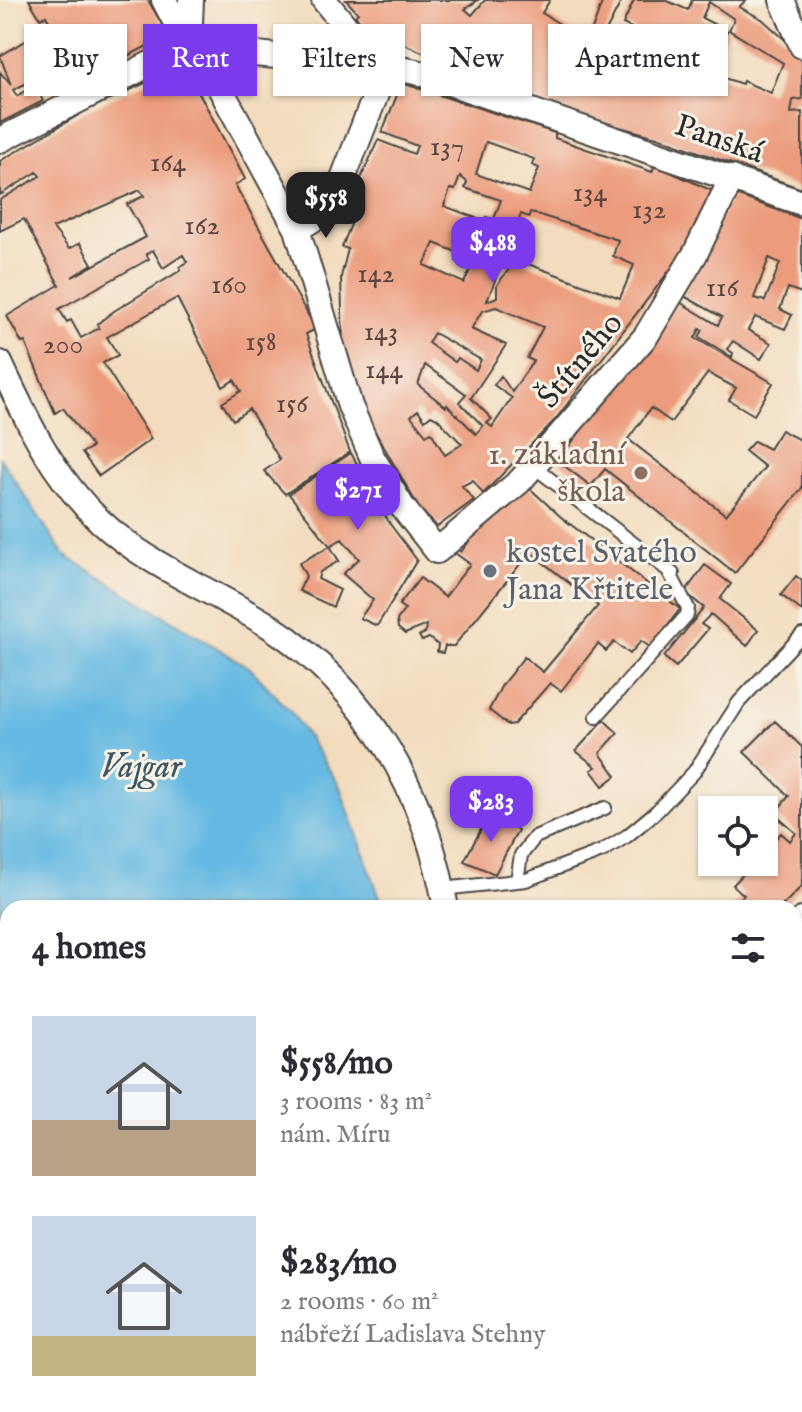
<!DOCTYPE html>
<meta charset="utf-8">
<style>
body{margin:0;font-family:"IM FELL English",serif;background:#f2f2f3;color:#2b2b33;height:100vh;display:flex;flex-direction:column;font-size:30px;white-space:nowrap}
*{box-sizing:border-box;margin:0}
p{font-size:26px;color:#7c7c81}
.icon{flex:none;width:44px;height:44px;fill:none;stroke:currentColor;stroke-width:2;stroke-linecap:round;stroke-linejoin:round}
.map{position:relative;flex:1;overflow:hidden}
.drawer{position:absolute;left:0px;top:900px;width:802px;height:512px;display:flex;flex-direction:column;background:#fff;border-radius:24px 24px 0 0;box-shadow:0 2px 6px #0004}
.drawer>*{flex:none}
.guide{position:absolute;left:24px;top:24px;width:754px;height:72px;display:flex;gap:16px}
.fabs{position:absolute;left:698px;top:796px;display:grid;gap:16px}
.fabs a{display:grid;place-items:center;width:80px;height:80px;border-radius:0px;background:#fff;box-shadow:0 2px 6px #0004;font-size:40px}
.price{position:absolute;translate:-50% -68px;padding:0 18px;border-radius:16px;background:#7c3aed;color:#fff;font-size:26px;line-height:52px;filter:drop-shadow(0 2px 4px #0008)}
.price::after{content:'';position:absolute;left:50%;top:48px;width:24px;height:18px;margin-left:-12px;background:inherit;clip-path:polygon(0 0,100% 0,50% 100%)}
.price.selected{background:#222;color:#fff}
ul{padding:0;list-style:none}
li{display:flex;align-items:center;gap:24px;height:200px;padding:0 32px}
li span{display:grid;place-items:center;flex:none;width:224px;height:160px;border-radius:0px;color:#555}
li>.icon{margin-inline-start:auto}
span .icon{width:96px;height:96px;fill:#fffc;stroke-width:1}
li b{font-size:34px}
h2{display:flex;justify-content:space-between;align-items:center;height:96px;padding:0 32px;font-size:34px}
.chip{padding:0 28px;border-radius:0px;background:#fff;box-shadow:0 2px 6px #0004;font-size:28px;line-height:72px}
.chip.selected{background:#7c3aed;color:#fff}
.map>svg:first-child{display:block}
</style>
<div class="map">
<svg width="802" height="1412" viewBox="0 0 802 1412">
<rect width="100%" height="100%" fill="#f7f3e8"/>
<filter id="ink" filterUnits="userSpaceOnUse"><feTurbulence type="fractalNoise" baseFrequency=".0125" numOctaves="2"/><feDisplacementMap in="SourceGraphic" scale="16" xChannelSelector="R" yChannelSelector="G"/><feConvolveMatrix kernelMatrix="1 2 1 2 8 2 1 2 1" color-interpolation-filters="sRGB"/></filter>
<filter id="wash" filterUnits="userSpaceOnUse"><feTurbulence type="fractalNoise" baseFrequency=".006" numOctaves="4" result="noise"/><feDisplacementMap in="SourceGraphic" scale="32" xChannelSelector="R" yChannelSelector="G"/><feGaussianBlur stdDeviation="1.8" result="paint"/><feColorMatrix in="noise" values="0 0 0 0 0 0 0 0 0 0 0 0 0 0 0 0 0 1.4 0 .05"/><feComposite in="paint" operator="in"/></filter>
<g filter="url(#wash)">
<rect width="100%" height="100%" fill="#f3dbbd"/>
<!-- water -->
<path fill="#66b9e2" stroke="#487286" stroke-width="2" d="M 0,458 L 64,555 L 250,668 L 292,713 L 339,785 L 380,898 L 379,908 L 8,908 L 8,1404 L 276,1404 L 272,1412 L 0,1412 Z"/>
<g id="blocks">
<!-- building -->
<path fill="#ec9b7d" fill-rule="evenodd" d="M 29,0 L 148,0 L 168,35 L 75,84 L 53,42 L 59,39 L 46,16 L 40,18 Z
M 346,0 L 478,0 L 465,9 L 472,15 L 485,0 L 550,0 L 542,13 L 571,31 L 562,49 L 574,56 L 590,35 L 603,0 L 622,0 L 605,33 L 668,65 L 673,52 L 664,48 L 667,40 L 651,31 L 648,36 L 623,24 L 634,0 L 665,0 L 688,10 L 692,0 L 746,0 L 739,7 L 762,19 L 802,55 L 802,99 L 793,100 L 791,113 L 802,112 L 802,189 L 657,137 L 578,116 L 520,95 L 370,29 L 355,16 L 358,13 ZM 709,2 L 734,19 L 729,30 L 783,63 L 771,93 L 743,81 L 742,84 L 715,75 L 713,70 L 711,74 L 683,64 L 695,36 L 721,47 L 727,31 L 702,18 Z
M 34,36 L 53,70 L 13,90 L 17,96 L 35,85 L 43,101 L 0,123 L 0,72 L 11,85 L 0,56 Z
M 184,65 L 245,179 L 235,185 L 316,329 L 306,334 L 350,452 L 285,494 L 264,471 L 280,460 L 249,409 L 233,420 L 222,403 L 241,391 L 234,380 L 223,387 L 177,298 L 107,337 L 118,355 L 103,363 L 151,439 L 99,476 L 82,453 L 92,447 L 63,408 L 55,413 L 25,342 L 22,343 L 7,316 L 59,285 L 24,219 L 0,231 L 0,200 L 40,176 L 37,172 L 0,195 L 0,161 L 89,109 ZM 140,190 L 144,196 L 127,204 L 146,237 L 72,277 L 92,264 L 80,243 L 69,249 L 53,228 ZM 153,250 L 163,268 L 183,255 L 187,262 L 180,267 L 181,270 L 114,311 L 97,324 L 99,328 L 81,338 L 71,320 L 67,322 L 59,309 L 149,259 L 146,254 Z
M 402,83 L 555,133 L 555,138 L 652,172 L 655,165 L 717,193 L 692,241 L 555,420 L 483,494 L 473,480 L 462,486 L 474,500 L 437,527 L 419,508 L 358,402 L 343,343 L 341,277 L 348,249 L 342,247 L 362,197 L 355,192 L 378,140 L 414,154 L 417,146 L 382,132 ZM 486,142 L 534,159 L 532,165 L 539,168 L 529,193 L 476,174 ZM 460,176 L 467,182 L 465,188 L 501,200 L 494,219 L 486,217 L 484,221 L 444,206 L 450,189 L 455,190 ZM 530,212 L 618,240 L 613,256 L 634,265 L 620,298 L 509,257 L 509,269 L 497,285 L 497,297 L 487,301 L 521,214 L 529,217 ZM 434,243 L 459,253 L 456,261 L 472,266 L 464,283 L 424,265 ZM 496,307 L 543,327 L 527,358 L 533,361 L 512,392 L 501,376 L 494,385 L 512,398 L 492,427 L 487,423 L 492,419 L 471,398 L 506,345 L 471,329 L 482,311 ZM 434,333 L 481,360 L 476,370 L 458,358 L 455,362 L 428,343 ZM 425,365 L 466,394 L 459,402 L 483,426 L 476,434 L 447,405 L 446,407 L 418,385 ZM 418,410 L 425,420 L 431,415 L 437,418 L 462,444 L 445,455 L 431,432 L 426,435 L 411,416 Z
M 733,194 L 802,219 L 802,293 L 788,288 L 780,309 L 792,315 L 785,329 L 755,317 L 748,330 L 771,343 L 761,359 L 733,341 L 727,349 L 733,353 L 732,357 L 699,337 L 703,330 L 700,329 L 695,338 L 773,383 L 754,415 L 729,400 L 736,388 L 708,373 L 671,422 L 651,408 L 628,439 L 726,515 L 765,467 L 745,451 L 754,441 L 769,449 L 781,430 L 802,441 L 802,488 L 735,573 L 605,469 L 591,486 L 558,461 L 678,301 L 718,325 L 722,317 L 682,295 ZM 769,258 L 780,263 L 765,301 L 754,298 Z
M 351,453 L 390,524 L 417,560 L 377,626 L 360,618 L 373,600 L 343,574 L 359,559 L 342,539 L 330,546 L 289,494 Z
M 525,484 L 561,517 L 680,609 L 650,647 L 641,641 L 630,654 L 614,642 L 606,651 L 598,644 L 561,691 L 550,683 L 514,724 L 508,725 L 489,710 L 502,685 L 524,657 L 543,672 L 598,606 L 530,552 L 454,646 L 445,646 L 443,653 L 437,652 L 438,645 L 429,638 L 422,641 L 419,636 L 425,633 L 426,625 L 405,634 L 398,628 L 397,620 L 405,609 L 399,605 L 420,578 L 445,597 L 470,564 L 455,553 L 458,549 L 461,552 L 479,528 Z
M 330,546 L 339,561 L 320,572 L 318,579 L 340,590 L 333,607 L 299,591 L 306,576 L 299,563 Z
M 705,565 L 731,584 L 720,599 L 758,630 L 747,646 L 711,614 L 701,624 L 708,629 L 676,667 L 664,657 L 704,608 L 685,592 Z
M 796,576 L 802,581 L 802,611 L 781,595 Z
M 604,720 L 618,733 L 600,753 L 616,776 L 603,786 L 591,770 L 596,767 L 576,751 Z
M 775,721 L 802,747 L 802,886 L 780,908 L 730,908 L 744,895 L 733,885 L 748,869 L 752,873 L 764,862 L 764,843 L 768,847 L 781,833 L 790,841 L 796,833 L 774,814 L 789,796 L 744,752 Z
M 490,813 L 518,830 L 495,874 L 464,861 Z
M 802,972 L 802,1066 L 794,1054 L 794,981 Z
M 802,1311 L 802,1348 L 794,1354 L 794,1317 Z
M 348,1404 L 384,1404 L 381,1412 L 345,1412 Z"/>
</g>
</g>
<g filter="url(#ink)">
<use href="#blocks" fill-opacity="0" stroke="#494541" stroke-width="2"/>
<g fill="none" stroke-linecap="round" stroke-linejoin="round">
<defs>
<path id="lane" d="M 533,466 L 673,574
M 596,717 L 687,615 L 688,608 L 668,570
M 517,881 L 521,855 L 535,837 L 605,808
M 442,889 L 526,880 L 602,851 L 627,836 L 657,811 L 694,772 L 739,702 L 802,635"/>
<path id="street" d="M 164,0 L 189,48 L 208,66 L 297,229 L 350,406 L 372,457 L 403,508 L 437,551 L 520,481 L 646,336 L 695,254 L 732,178
M 324,0 L 350,32 L 387,66
M 782,0 L 802,46
M 189,45 L 191,0
M 0,140 L 170,54 L 189,48 L 387,66 L 420,73 L 802,203
M 297,229 L 331,209 L 387,66
M 0,363 C 27,421 53,477 100,521 C 149,567 215,591 271,627 C 369,691 426,794 446,908
M 794,927 L 802,920
M 484,1404 L 485,1412
M 770,1404 L 776,1412"/>
</defs>
<!-- lane casing -->
<use href="#lane" stroke="#494541" stroke-width="16"/>
<!-- street casing -->
<use href="#street" stroke="#494541" stroke-width="28"/>
<!-- lane -->
<use href="#lane" stroke="#fff" stroke-width="12"/>
<!-- street -->
<use href="#street" stroke="#fff" stroke-width="24"/>
</g>
</g>
<!-- markers -->
<circle fill="#8d6e63" stroke="#f7f3e8" stroke-width="3" cx="641" cy="473" r="8"/>
<circle fill="#6b7280" stroke="#f7f3e8" stroke-width="3" cx="490" cy="571" r="8"/>
<g text-anchor="middle" dominant-baseline="central" stroke-width="6" stroke-linejoin="round" paint-order="stroke">
<!-- number labels -->
<g font-size="28" fill="#5b4740">
<text x="447" y="147">137</text>
<text x="168" y="163">164</text>
<text x="590" y="193">134</text>
<text x="649" y="210">132</text>
<text x="202" y="226">162</text>
<text x="376" y="274">142</text>
<text x="229" y="285">160</text>
<text x="722" y="288">116</text>
<text x="381" y="332">143</text>
<text x="261" y="342">158</text>
<text x="63" y="345">200</text>
<text x="384" y="370">144</text>
<text x="292" y="404">156</text>
</g>
<!-- street labels -->
<g font-size="32" fill="#2b2b2b" stroke="#f7f3e8">
<text transform="translate(719 140) rotate(19)">Panská</text>
<text transform="translate(581 361) rotate(-50)">Štítného</text>
</g>
<!-- education labels -->
<g font-size="32" fill="#785e54" stroke="#f7f3e8" text-anchor="end">
<text x="625" y="455">1. základní<tspan x="625" dy="37">škola</tspan></text>
</g>
<!-- worship labels -->
<g font-size="32" fill="#5b616d" stroke="#f7f3e8" text-anchor="start">
<text x="506" y="553">kostel Svatého<tspan x="506" dy="37">Jana Křtitele</tspan></text>
</g>
<!-- water labels -->
<g font-size="34" font-style="italic" fill="#3d5662" stroke="#f7f3e8">
<text x="141" y="767">Vajgar</text>
</g>
</g>
</svg>
<div class="fabs">
<a><svg class="icon" aria-label="locate" viewBox="0 0 24 24"><circle cx="12" cy="12" r="6"/><path d="M12 2v4M12 18v4M2 12h4M18 12h4"/></svg></a>
</div>
<b class="price selected" style="left:326px;top:240px">$558</b>
<b class="price" style="left:493px;top:285px">$488</b>
<b class="price" style="left:358px;top:532px">$271</b>
<b class="price" style="left:491px;top:844px">$283</b>
<div class="guide">
<a class="chip">Buy</a>
<a class="chip selected">Rent</a>
<a class="chip">Filters</a>
<a class="chip">New</a>
<a class="chip">Apartment</a>
</div>
<section class="drawer">
<h2>4 homes<svg class="icon" aria-label="filters" viewBox="0 0 24 24"><path d="M4 7h16M4 17h16"/><circle cx="9" cy="7" r="2"/><circle cx="15" cy="17" r="2"/></svg></h2>
<ul>
<li><span style="background:linear-gradient(#c9d6e8 65%,#b9a48a 0)"><svg class="icon" aria-label="home" viewBox="0 0 24 24"><path d="M3 11l9-7 9 7M6 9v11h12V9"/></svg></span><div><b>$558/mo</b><p>3 rooms · 83 m²</p><p>nám. Míru</p></div></li>
<li><span style="background:linear-gradient(#c9d6e8 75%,#c2b280 0)"><svg class="icon" aria-label="home" viewBox="0 0 24 24"><path d="M3 11l9-7 9 7M6 9v11h12V9"/></svg></span><div><b>$283/mo</b><p>2 rooms · 60 m²</p><p>nábřeží Ladislava Stehny</p></div></li>
</ul>
</section>
</div>
